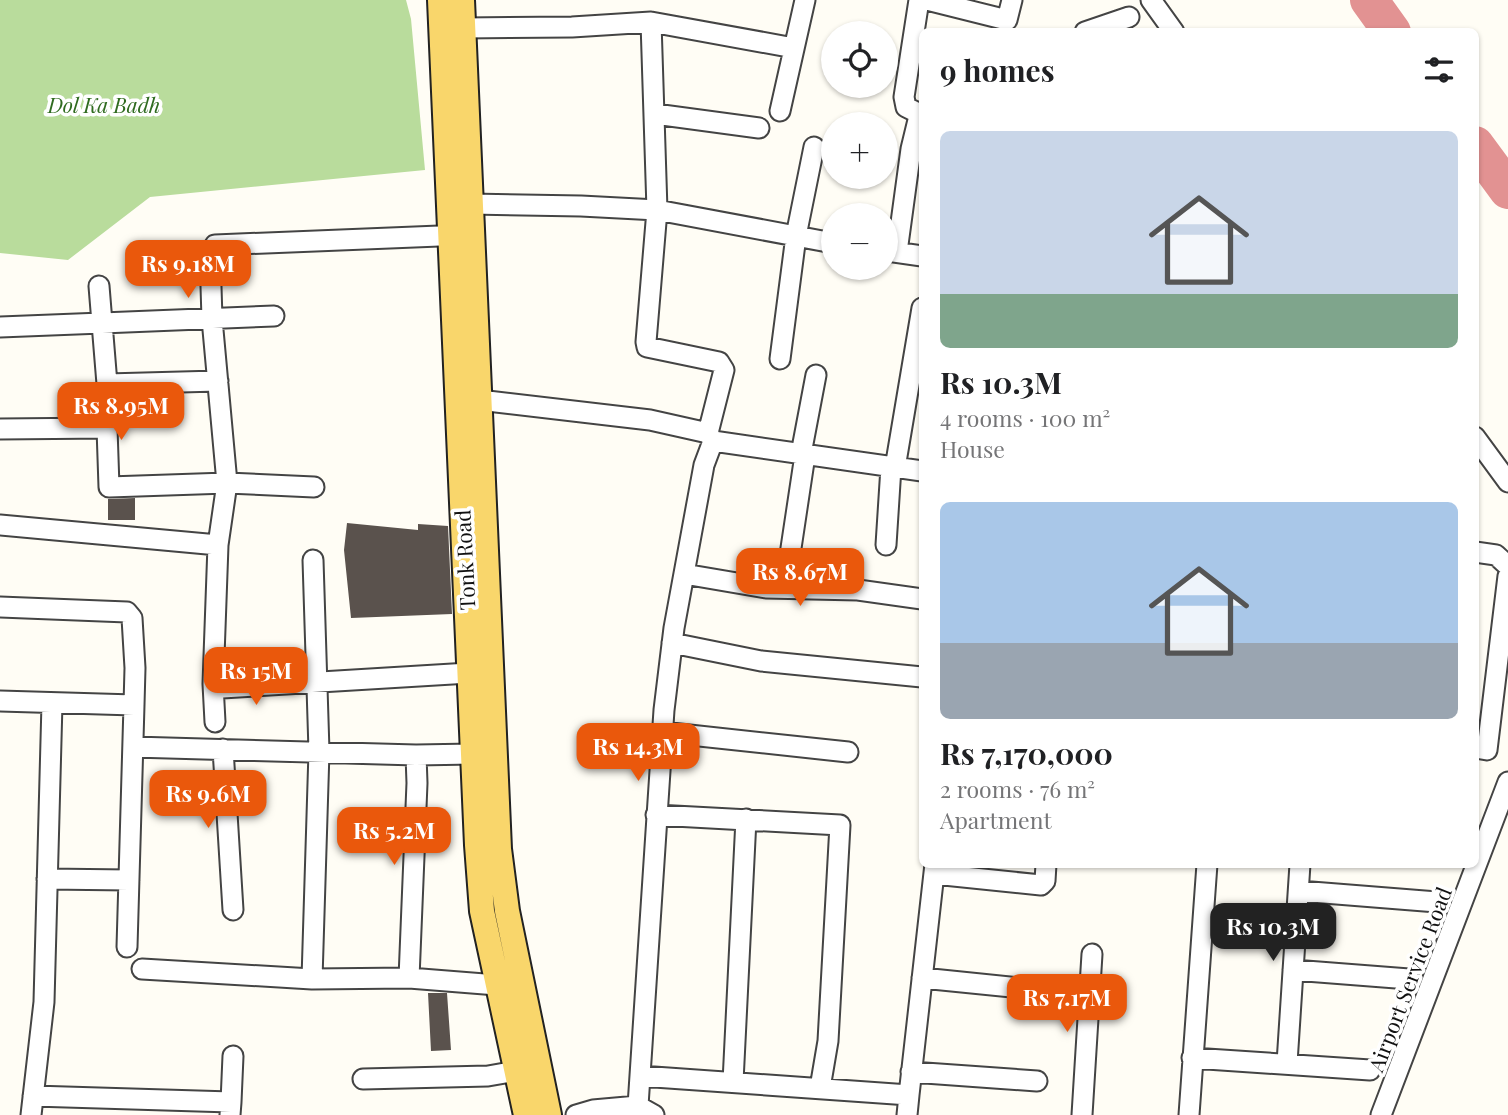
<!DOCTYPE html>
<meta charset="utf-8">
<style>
body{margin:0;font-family:"Playfair Display",serif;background:#f6f6f6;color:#202124;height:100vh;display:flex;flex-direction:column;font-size:26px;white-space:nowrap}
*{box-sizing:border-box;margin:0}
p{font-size:23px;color:#757577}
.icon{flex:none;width:38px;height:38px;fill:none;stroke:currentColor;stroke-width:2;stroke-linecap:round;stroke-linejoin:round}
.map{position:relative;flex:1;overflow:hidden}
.details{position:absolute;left:919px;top:28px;width:560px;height:840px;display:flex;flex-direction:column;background:#fff;border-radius:10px;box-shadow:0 2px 5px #0004}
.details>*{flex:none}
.tools{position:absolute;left:821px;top:21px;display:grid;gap:14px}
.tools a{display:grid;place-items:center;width:77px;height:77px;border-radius:50%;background:#fff;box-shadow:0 2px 5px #0004;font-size:35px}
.price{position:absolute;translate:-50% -60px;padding:0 16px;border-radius:14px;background:#ea580c;color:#fff;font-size:23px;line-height:46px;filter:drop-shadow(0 2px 4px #0008)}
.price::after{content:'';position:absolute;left:50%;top:42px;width:21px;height:16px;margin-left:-10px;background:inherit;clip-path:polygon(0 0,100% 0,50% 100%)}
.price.active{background:#222;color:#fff}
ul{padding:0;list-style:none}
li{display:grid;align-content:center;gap:14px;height:371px;padding:0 21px}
li span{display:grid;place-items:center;height:217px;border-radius:10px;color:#555}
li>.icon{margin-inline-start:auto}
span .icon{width:126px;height:126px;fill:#fffc;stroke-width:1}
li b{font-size:30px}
h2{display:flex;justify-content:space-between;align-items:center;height:84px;padding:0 21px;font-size:30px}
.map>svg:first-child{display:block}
</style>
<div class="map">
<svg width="1508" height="1115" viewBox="0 0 1508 1115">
<rect width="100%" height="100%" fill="#fffdf5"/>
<!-- forest -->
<path fill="#b9dc9c" d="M 0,0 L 406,0 L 411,19 L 425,170 L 150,197 L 68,260 L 0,253 Z"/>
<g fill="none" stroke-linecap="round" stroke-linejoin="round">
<!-- taxiway -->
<path stroke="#e29292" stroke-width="38" d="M 1369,0 L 1392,32
M 1475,145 L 1508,190"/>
</g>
<!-- building -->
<path fill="#5a524d" d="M 135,498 L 135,520 L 108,520 L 108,499 Z
M 347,523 L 418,530 L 418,524 L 448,526 L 452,614 L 351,618 L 344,550 Z
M 428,993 L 447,993 L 451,1050 L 431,1051 Z"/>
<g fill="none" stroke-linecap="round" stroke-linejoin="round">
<defs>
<path id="minor" d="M 927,0 L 1007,20 L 1012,0
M 1151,0 L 1174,32
M 463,28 L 572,27 L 651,22 L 794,48
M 1085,32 L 1129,17
M 780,111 L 805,0
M 655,114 L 759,128
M 911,149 L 919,116 L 918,113 L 906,107 L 904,97 L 919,0
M 470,204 L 581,206 L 657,210 L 651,22
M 887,251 L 922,256
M 897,252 L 911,149 L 922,150
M 99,286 L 102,323 L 274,316
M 0,327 L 102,323 L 107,384 L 107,428 L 0,429
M 780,359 L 796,236 L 814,147
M 107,384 L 218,381
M 479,400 L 650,420 L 708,433 L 713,441 L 922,471
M 708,433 L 724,370 L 719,362 L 647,347 L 646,342 L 657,210 L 833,243
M 1475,437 L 1508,482
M 801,454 L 816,375
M 895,468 L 922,308
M 314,487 L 227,483 L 212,319 L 210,254 L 215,245 L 464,235
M 0,525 L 218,545 L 227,483 L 109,487 L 107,428
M 218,545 L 213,684 L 222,688 L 469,673
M 886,545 L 891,467
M 1475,552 L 1496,555 L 1508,566
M 684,574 L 766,588 L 858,590 L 922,599
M 785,588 L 805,455
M 0,607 L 127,612 L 132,618 L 135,668 L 134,705 L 0,701
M 672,643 L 761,661 L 922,677
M 213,684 L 215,722
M 662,732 L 848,752
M 133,747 L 416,755 L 473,754
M 1475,748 L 1487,750 L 1508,576
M 223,749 L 233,910
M 656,815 L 840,825 L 828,1041 L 820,1088
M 934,874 L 1041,885 L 1045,881 L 1046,864
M 47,879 L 129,880
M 1299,891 L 1437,902
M 127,947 L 134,705
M 142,969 L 312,979 L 409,978 L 497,985
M 1293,970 L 1409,979
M 409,978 L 417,783 L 416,755
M 922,978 L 1020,988
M 312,979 L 319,751 L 313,560
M 1192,1058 L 1370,1070
M 1287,1063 L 1300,864
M 911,1072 L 1037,1081
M 640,1076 L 909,1095 L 935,864
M 363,1079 L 488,1076 L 516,1071
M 733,1082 L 746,819
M 33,1096 L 231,1102 L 230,1115
M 231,1102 L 233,1056
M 638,1106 L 654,1115
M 31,1115 L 44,1002 L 52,703
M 576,1115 L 593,1110 L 638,1106 L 664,710 L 674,628 L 704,465 L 713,441
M 907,1115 L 909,1095
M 1082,1115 L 1092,954
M 1189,1115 L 1207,864
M 1381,1115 L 1508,782"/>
<path id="major" d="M 440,0 L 477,845 L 482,911 L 526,1115
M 462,0 L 499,849 L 507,911 L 549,1115"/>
</defs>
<!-- minor casing -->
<use href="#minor" stroke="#444" stroke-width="23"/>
<!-- major casing -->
<use href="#major" stroke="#222" stroke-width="28"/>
<!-- minor -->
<use href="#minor" stroke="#fff" stroke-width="19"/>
<!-- major -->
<use href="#major" stroke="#f9d66b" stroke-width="24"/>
</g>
<g text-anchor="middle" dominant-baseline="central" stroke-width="7" stroke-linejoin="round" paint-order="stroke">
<!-- park labels -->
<g font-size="21" font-style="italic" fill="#2f6b1f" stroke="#fff">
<text x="104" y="104">Dol Ka Badh</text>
</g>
<!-- street labels -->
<g font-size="21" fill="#111" stroke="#fff">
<text transform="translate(464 560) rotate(-93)">Tonk Road</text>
<text transform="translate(1409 979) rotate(-69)">Airport Service Road</text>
</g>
</g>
</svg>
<div class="tools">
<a><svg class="icon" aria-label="locate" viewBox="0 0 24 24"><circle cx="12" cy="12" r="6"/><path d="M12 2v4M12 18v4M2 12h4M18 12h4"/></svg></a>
<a>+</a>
<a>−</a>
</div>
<b class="price" style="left:188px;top:300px">Rs 9.18M</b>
<b class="price" style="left:121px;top:442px">Rs 8.95M</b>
<b class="price" style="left:800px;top:608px">Rs 8.67M</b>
<b class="price" style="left:256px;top:707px">Rs 15M</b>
<b class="price" style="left:638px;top:783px">Rs 14.3M</b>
<b class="price" style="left:208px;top:830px">Rs 9.6M</b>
<b class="price" style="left:394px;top:867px">Rs 5.2M</b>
<b class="price active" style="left:1273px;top:963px">Rs 10.3M</b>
<b class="price" style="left:1067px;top:1034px">Rs 7.17M</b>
<section class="details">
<h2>9 homes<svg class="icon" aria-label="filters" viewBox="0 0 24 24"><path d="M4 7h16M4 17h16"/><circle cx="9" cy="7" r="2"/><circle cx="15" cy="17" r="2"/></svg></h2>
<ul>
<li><span style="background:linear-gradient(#c9d6e8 75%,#7fa58c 0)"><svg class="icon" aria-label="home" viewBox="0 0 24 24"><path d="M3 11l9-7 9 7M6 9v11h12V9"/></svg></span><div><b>Rs 10.3M</b><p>4 rooms · 100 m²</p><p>House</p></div></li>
<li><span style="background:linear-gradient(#a9c7e8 65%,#9aa5b1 0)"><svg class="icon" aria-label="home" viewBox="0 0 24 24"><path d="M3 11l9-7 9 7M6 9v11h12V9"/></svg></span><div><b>Rs 7,170,000</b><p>2 rooms · 76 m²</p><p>Apartment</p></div></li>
</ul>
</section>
</div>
